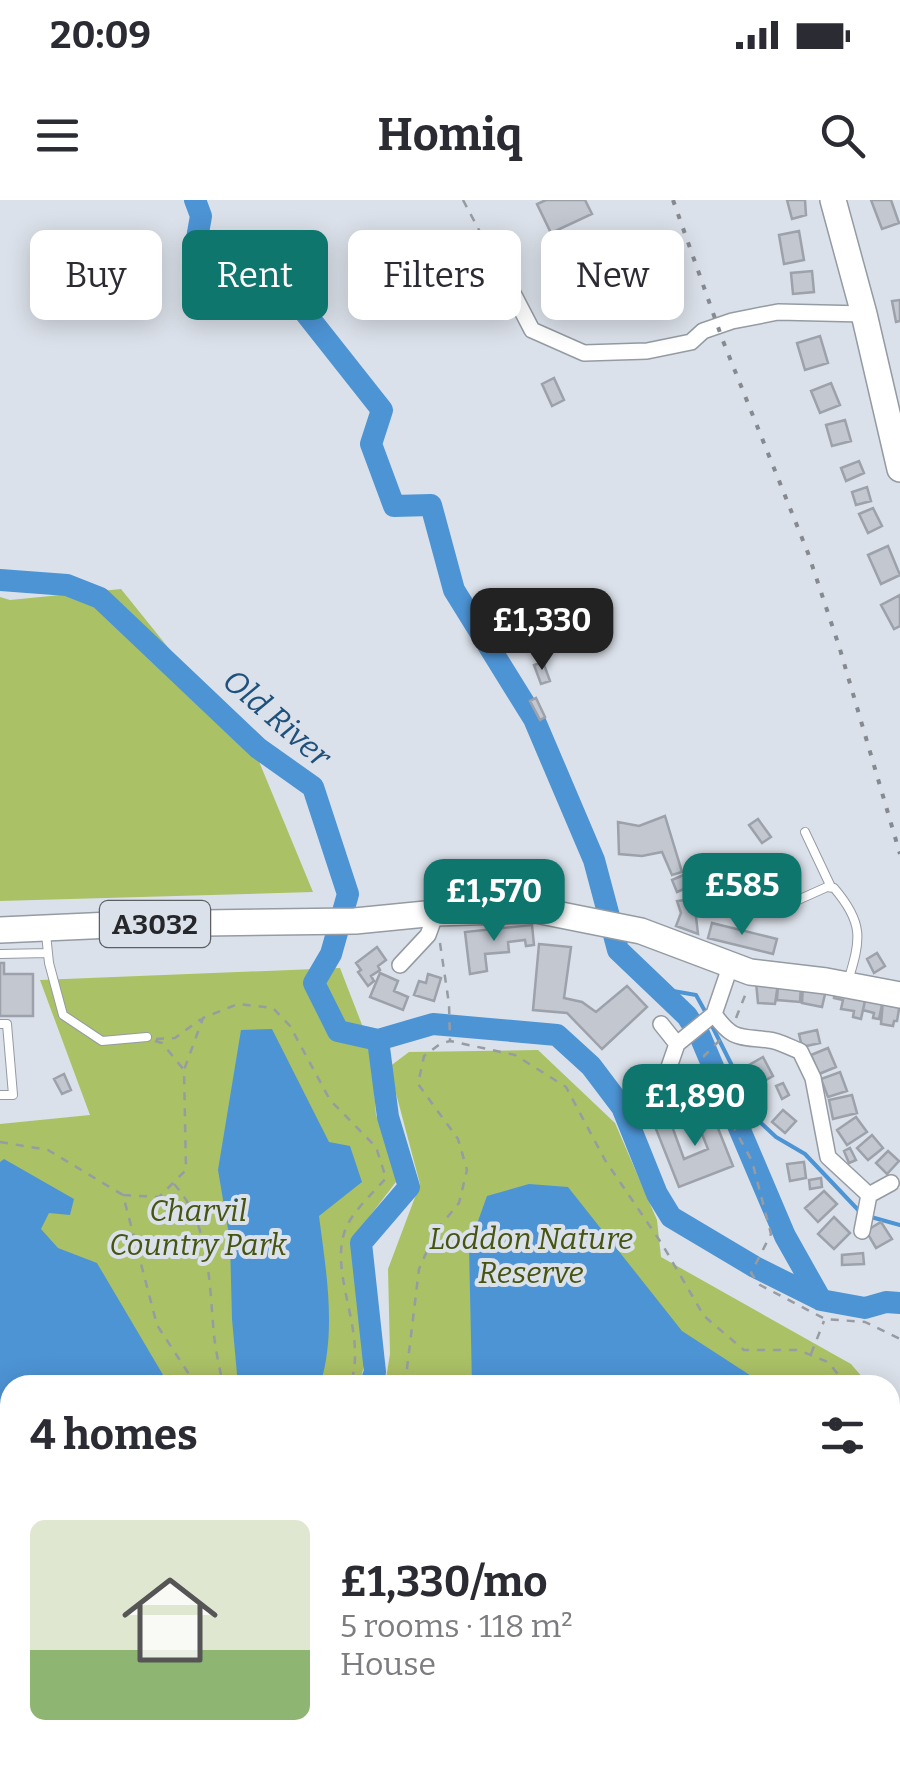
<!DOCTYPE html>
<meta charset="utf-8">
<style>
body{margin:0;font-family:Bitter,serif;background:#f2f2f3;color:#2b2b33;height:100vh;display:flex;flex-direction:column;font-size:38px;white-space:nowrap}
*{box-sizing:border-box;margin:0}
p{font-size:32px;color:#7c7c81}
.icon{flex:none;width:55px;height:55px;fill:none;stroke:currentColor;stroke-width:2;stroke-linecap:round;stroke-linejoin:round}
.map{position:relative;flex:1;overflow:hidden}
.side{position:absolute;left:0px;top:1175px;width:900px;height:392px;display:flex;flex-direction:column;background:#fff;border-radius:30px 30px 0 0;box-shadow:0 5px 25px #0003}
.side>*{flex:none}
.banner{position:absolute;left:30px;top:30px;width:840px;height:90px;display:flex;gap:20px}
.price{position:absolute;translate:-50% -85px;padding:0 22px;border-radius:20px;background:#0f766e;color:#fff;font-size:32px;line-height:65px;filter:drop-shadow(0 2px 5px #0008)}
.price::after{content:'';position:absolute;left:50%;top:60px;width:30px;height:22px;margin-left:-15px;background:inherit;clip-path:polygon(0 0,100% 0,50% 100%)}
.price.current{background:#222;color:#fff}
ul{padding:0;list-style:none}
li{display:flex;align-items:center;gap:30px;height:250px;padding:0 30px}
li+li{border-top:2px solid #e1e1e2}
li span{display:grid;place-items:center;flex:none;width:280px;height:200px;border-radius:15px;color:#555}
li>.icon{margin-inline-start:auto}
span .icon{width:120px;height:120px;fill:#fffc;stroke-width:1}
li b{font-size:42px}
h2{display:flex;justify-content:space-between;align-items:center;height:120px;padding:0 30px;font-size:42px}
.pill{padding:0 35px;border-radius:15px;background:#fff;box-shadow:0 5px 25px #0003;font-size:35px;line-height:90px}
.pill.current{background:#0f766e;color:#fff}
.status{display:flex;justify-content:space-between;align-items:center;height:70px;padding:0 50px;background:#fff;direction:ltr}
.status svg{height:28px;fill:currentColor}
header{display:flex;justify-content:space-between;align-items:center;height:130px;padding:0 30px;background:#fff;font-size:45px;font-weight:700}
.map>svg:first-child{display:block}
</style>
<div class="status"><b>20:09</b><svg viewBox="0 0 49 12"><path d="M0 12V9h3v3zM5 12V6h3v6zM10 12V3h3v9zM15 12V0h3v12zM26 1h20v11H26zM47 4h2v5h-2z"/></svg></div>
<header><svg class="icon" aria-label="menu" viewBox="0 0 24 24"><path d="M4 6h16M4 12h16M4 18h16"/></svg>Homiq<svg class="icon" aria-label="search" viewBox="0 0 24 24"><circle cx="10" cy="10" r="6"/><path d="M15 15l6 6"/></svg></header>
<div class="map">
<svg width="900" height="1566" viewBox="0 0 900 1566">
<rect width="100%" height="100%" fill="#dbe1ea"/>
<!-- green -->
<path fill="#abc166" d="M 121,389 L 258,559 L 313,692 L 0,701 L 0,397 L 10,400 Z
M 340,768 L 371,848 L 376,915 L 399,978 L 353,1038 L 366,1158 L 359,1185 L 10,1185 L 10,1558 L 341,1558 L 343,1566 L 0,1566 L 0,924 L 90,915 L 40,780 Z
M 538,850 L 615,923 L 657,1020 L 661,1057 L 851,1164 L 869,1185 L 385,1185 L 390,1154 L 388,1069 L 420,984 L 389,867 L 409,852 Z
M 890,1209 L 900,1220 L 900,1566 L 368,1566 L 367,1558 L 890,1558 Z"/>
<!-- water -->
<path fill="#4d94d5" d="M 272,829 L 329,942 L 350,946 L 362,982 L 319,1016 C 326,1070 337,1132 320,1185 L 238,1185 L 232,1119 L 230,1041 L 218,970 L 241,830 Z
M 4,959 L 74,999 L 70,1015 L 49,1013 L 41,1029 L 58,1048 L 97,1063 L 169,1185 L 10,1185 L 10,1449 L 0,1442 L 0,962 Z
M 529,984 L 568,987 L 682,1131 L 765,1185 L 472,1185 L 469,1046 L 487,996 Z
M 890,1292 L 900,1309 L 900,1566 L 563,1566 L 596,1558 L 890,1558 Z
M 46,1558 L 280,1558 L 281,1566 L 46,1566 Z
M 424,1558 L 520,1558 L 522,1566 L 424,1566 Z"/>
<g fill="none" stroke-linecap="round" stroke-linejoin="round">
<!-- stream -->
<path stroke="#4d94d5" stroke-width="4" d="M 656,788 L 696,795 L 706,813
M 710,822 L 761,923 L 776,937 L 805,954 L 862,1014
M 871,1017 L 900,1025"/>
<!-- river -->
<path stroke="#4d94d5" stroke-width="22" d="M 195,0 L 201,16 L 195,50 L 270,84 L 303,110 L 382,210 L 371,244 L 394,306 L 431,305 L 454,390 L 534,519 L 594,660 L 618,750 L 687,816 L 700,836 L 785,1036 L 821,1100
M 0,380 L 67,385 L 100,398 L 258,548 L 313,587 L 348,694 L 331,754 L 314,783 L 338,831 L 378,840 L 433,824 L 557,835 L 591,866 L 622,907 L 657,994 L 671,1017 L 755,1067 L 821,1100 L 865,1108 L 886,1102 L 900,1103
M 370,1185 L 375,1172 L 361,1043 L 409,987 L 388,917 L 378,840
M 351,1558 L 352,1566"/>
</g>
<!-- building -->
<path fill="#c2c7d0" stroke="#9ca1aa" stroke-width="2.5" d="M 546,0 L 585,0 L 592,14 L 551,33 L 537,4 Z
M 787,0 L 805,0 L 806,15 L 792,19 Z
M 871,0 L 891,0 L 899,23 L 882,29 Z
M 799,31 L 804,60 L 784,64 L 779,35 Z
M 812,71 L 814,92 L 793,94 L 791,73 Z
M 900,100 L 900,121 L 896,122 L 892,101 Z
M 820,136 L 828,163 L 805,170 L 797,143 Z
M 554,178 L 564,200 L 552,206 L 542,184 Z
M 831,183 L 840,205 L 820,213 L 811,191 Z
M 845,220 L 851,241 L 832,246 L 826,225 Z
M 859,261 L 864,273 L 846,281 L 841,268 Z
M 867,287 L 871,301 L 856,305 L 852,292 Z
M 873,308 L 882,326 L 868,333 L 859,314 Z
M 888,346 L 900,375 L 881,384 L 868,355 Z
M 900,395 L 900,426 L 894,429 L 881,405 Z
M 543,462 L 550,481 L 541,484 L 534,465 Z
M 536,498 L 545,517 L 540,520 L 530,501 Z
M 665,616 L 682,672 L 672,675 L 662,652 L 642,656 L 619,654 L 618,622 L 639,626 Z
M 758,619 L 771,637 L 762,643 L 749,625 Z
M 716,660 L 721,674 L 706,679 L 701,666 Z
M 688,673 L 693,685 L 677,692 L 672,680 Z
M 694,699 L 698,734 L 676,726 L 681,713 L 677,701 Z
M 712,723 L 777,739 L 773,754 L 708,738 Z
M 532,725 L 534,745 L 526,746 L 525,740 L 508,742 L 509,752 L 485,754 L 487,771 L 470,774 L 465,732 Z
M 539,744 L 571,747 L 564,798 L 582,802 L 596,812 L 627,786 L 647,807 L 602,849 L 567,813 L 533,810 Z
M 377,747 L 386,760 L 378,766 L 380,770 L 371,776 L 374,781 L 368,786 L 358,772 L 361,770 L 356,763 Z
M 877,753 L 885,766 L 874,773 L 867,759 Z
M 0,763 L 4,763 L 4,774 L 33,774 L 33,816 L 0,816 Z
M 380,773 L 398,781 L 394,791 L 408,797 L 403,810 L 370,797 Z
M 428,774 L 441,778 L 434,801 L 414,795 L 419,781 L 426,783 Z
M 756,782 L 778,784 L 775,804 L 758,803 Z
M 778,784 L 801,785 L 800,802 L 777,800 Z
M 803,785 L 826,790 L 822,807 L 802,803 Z
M 836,790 L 866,796 L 861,819 L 853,817 L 854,811 L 841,809 L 843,800 L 834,798 Z
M 866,796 L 883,800 L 879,819 L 873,818 L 874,813 L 863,810 Z
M 883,800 L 900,803 L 897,821 L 894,821 L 893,826 L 881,824 Z
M 817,830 L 820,843 L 802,847 L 799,834 Z
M 828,848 L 836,867 L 819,874 L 811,855 Z
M 763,857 L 773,876 L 759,884 L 749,865 Z
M 840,872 L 847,891 L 828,897 L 821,879 Z
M 64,874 L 71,890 L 62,894 L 54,879 Z
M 699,880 L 708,903 L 654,924 L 645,901 Z
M 783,883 L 789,895 L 782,899 L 776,886 Z
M 852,895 L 857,913 L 833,919 L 829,900 Z
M 708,903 L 733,966 L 679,987 L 654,924 L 669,918 L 684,959 L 708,949 L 692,909 Z
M 783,910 L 796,921 L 785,933 L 772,922 Z
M 856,917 L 867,932 L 847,945 L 837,930 Z
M 872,935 L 883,948 L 868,960 L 857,948 Z
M 850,948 L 856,960 L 849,963 L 844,951 Z
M 888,951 L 899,961 L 887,974 L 876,963 Z
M 804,962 L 806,978 L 790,981 L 787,964 Z
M 821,978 L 822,987 L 810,989 L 809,980 Z
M 824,991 L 837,1004 L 818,1022 L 805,1008 Z
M 834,1017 L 850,1033 L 834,1049 L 818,1034 Z
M 881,1022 L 892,1039 L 876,1048 L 866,1031 Z
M 863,1053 L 864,1064 L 842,1065 L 842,1055 Z"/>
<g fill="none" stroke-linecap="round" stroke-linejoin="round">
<defs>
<path id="lane" d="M 805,632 L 831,687
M 789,704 L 827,687 L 834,688 C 864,723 861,739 848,781
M 46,734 L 49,763 L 63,815 L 102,841 L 147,837
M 0,754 L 48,753
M 0,824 L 7,824 L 13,895 L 0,895"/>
<path id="street" d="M 492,53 L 532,130 L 584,153 L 647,151 L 691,142 L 703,131 L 732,121 L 778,112 L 864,114
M 400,765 L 428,735 L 436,713
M 730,767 L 714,814 C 733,841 739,836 769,840 C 779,841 791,848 800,851 L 813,878 L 828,957 L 869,995 L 862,1031
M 661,824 L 677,844
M 677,844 L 714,814
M 669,867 L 677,844
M 869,995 L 891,983"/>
<path id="primary" d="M 833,0 L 864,114 L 900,269
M 0,730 L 134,724 L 355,721 L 436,713 L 536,710 L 641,731 L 750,772 L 826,781 L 900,795"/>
</defs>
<!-- lane casing -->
<use href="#lane" stroke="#959ba3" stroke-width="10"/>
<!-- street casing -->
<use href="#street" stroke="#959ba3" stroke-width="18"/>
<!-- primary casing -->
<use href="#primary" stroke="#959ba3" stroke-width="28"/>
<!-- path -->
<path stroke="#979ba2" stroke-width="2.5" stroke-dasharray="8 8" stroke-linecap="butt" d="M 463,0 L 486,43
M 440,743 L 449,804 L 450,840
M 736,818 L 746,793
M 156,839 L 175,838 L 201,819
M 720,840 L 704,856 L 716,895 L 752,961 L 771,1034 L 751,1073 L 760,1085 L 825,1119 L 865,1122 L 900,1139
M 155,841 L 162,843 L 184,870
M 0,942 L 48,950 L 123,995 L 157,1125 L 196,1185
M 174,984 C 208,1021 209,1076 213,1123 C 214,1144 219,1165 223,1185
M 123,995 L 159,997 L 186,970 L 184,870 L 203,818 L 238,804 L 273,808 L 290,826 L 330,900 L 376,947 L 386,978 C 374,992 353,1011 346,1028 C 327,1073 369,1134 350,1185
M 811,1154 L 824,1121
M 405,1185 L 419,1069 L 436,1031 L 459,1003 L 467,970 L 458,939 L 418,884 L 424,856 L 440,844 L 450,841 L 515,855 L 566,887 L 605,960 L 662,1044 L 704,1116 L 744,1150 L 798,1150 L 828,1162 L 847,1185
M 890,1240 L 900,1254
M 331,1558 L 332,1566
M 377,1558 L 378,1566"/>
<!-- lane -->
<use href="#lane" stroke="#fff" stroke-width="8"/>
<!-- street -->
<use href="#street" stroke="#fff" stroke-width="15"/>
<!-- primary -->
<use href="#primary" stroke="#fff" stroke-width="25"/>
<!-- rail -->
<path stroke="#868a90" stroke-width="4" stroke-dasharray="5 10" stroke-linecap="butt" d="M 673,0 L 723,141 L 808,353 L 839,446 L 900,654"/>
</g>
<g text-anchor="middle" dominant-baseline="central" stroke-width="8" stroke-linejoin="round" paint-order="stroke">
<!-- shield labels -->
<rect fill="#dbe1ea" stroke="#5c5f64" stroke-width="2.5" x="100" y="701" width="110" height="46" rx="8"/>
<g font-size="28" font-weight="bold" fill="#25272a">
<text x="155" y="724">A3032</text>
</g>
<!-- park labels -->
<g font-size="30" font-style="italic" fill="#465410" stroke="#dbe1ea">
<text x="198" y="1011">Charvil<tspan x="198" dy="34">Country Park</tspan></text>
<text x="531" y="1039">Loddon Nature<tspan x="531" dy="34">Reserve</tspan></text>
</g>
<!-- water labels -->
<g font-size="32" font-style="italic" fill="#1f517d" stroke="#dbe1ea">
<text transform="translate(277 518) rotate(41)">Old River</text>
</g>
</g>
</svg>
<b class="price current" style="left:542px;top:473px">£1,330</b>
<b class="price" style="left:742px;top:738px">£585</b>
<b class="price" style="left:494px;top:744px">£1,570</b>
<b class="price" style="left:695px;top:949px">£1,890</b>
<div class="banner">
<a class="pill">Buy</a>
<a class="pill current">Rent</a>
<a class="pill">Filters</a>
<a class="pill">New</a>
</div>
<section class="side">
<h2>4 homes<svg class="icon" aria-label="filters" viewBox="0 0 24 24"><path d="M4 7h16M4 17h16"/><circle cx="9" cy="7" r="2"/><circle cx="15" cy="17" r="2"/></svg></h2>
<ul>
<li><span style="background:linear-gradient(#dfe7d0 65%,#8fb573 0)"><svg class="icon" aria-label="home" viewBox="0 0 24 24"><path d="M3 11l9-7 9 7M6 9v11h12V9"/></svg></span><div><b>£1,330/mo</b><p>5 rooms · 118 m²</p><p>House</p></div></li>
</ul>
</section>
</div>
